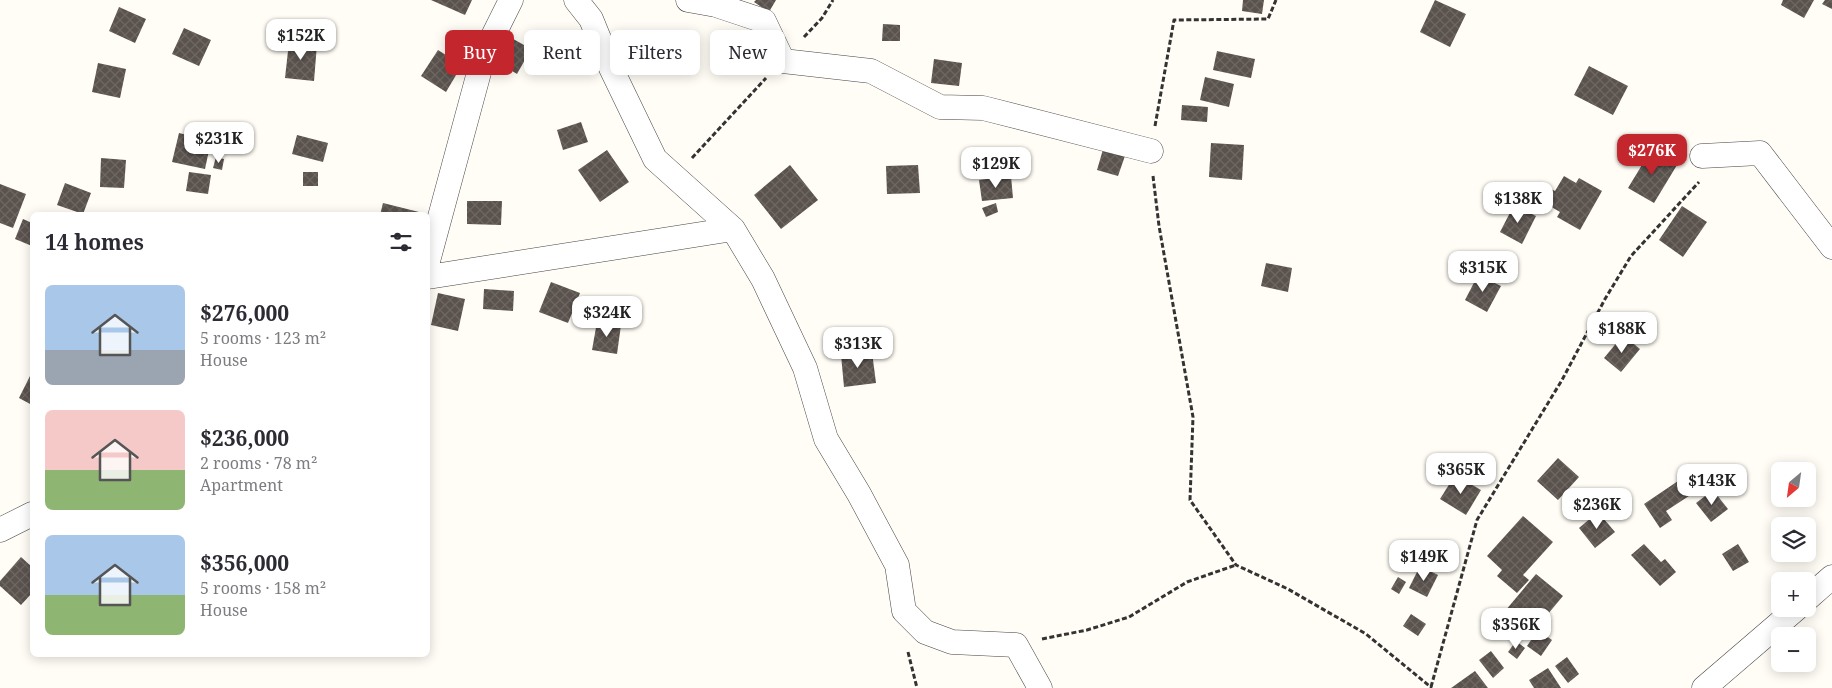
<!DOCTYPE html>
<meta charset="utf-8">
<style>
body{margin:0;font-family:"Noto Serif",serif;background:#f7f7f7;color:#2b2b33;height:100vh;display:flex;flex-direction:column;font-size:19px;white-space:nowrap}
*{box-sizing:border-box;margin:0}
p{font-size:16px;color:#7c7c81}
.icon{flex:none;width:28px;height:28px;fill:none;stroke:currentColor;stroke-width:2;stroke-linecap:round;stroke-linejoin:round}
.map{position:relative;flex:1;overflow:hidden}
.panel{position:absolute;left:30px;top:212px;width:400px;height:445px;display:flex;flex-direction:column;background:#fff;border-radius:8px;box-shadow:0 2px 12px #0003}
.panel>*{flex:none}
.banner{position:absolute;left:445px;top:30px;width:475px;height:45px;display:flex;gap:10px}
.needle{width:32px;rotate:209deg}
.fabs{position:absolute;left:1771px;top:462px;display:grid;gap:10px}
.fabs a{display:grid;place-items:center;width:45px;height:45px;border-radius:8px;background:#fff;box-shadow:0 2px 12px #0003;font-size:25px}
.price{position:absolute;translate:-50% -42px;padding:0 11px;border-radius:10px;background:#fff;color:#222;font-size:16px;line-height:32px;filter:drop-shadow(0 1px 2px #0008)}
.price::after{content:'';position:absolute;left:50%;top:30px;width:15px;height:11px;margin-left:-8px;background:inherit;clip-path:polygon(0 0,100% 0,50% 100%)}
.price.active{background:#c4262e;color:#fff}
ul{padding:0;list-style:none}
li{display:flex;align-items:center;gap:15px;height:125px;padding:0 15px}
li span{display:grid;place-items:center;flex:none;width:140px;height:100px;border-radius:8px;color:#555}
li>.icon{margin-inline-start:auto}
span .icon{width:60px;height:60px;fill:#fffc;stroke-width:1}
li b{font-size:21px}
h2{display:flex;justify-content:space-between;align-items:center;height:60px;padding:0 15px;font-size:21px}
.tag{padding:0 18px;border-radius:8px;background:#fff;box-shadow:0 2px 12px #0003;font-size:18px;line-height:45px}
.tag.active{background:#c4262e;color:#fff}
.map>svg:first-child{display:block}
</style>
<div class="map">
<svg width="1832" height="688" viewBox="0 0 1832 688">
<defs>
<pattern id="building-cross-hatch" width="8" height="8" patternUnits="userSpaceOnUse" patternTransform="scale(1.25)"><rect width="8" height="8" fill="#5a524d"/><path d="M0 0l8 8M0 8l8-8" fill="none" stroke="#6d6662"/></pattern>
</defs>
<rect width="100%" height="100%" fill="#fffdf5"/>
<!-- building -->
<path fill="url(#building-cross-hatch)" d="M 431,0 L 472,0 L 465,15 Z
M 756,0 L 776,0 L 769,12 L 754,2 Z
M 1243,0 L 1264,0 L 1262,14 L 1242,11 Z
M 1435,0 L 1466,14 L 1450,47 L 1420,32 Z
M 1783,0 L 1814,0 L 1804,18 L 1781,5 Z
M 1825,0 L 1832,0 L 1832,9 L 1822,4 Z
M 119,7 L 146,19 L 135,43 L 109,31 Z
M 883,24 L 900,25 L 900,41 L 882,41 Z
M 184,28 L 211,40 L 199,66 L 172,54 Z
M 508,36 L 531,49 L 517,74 L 494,60 Z
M 289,42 L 317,44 L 314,81 L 285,78 Z
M 438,50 L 462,65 L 446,92 L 421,76 Z
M 1217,51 L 1255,59 L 1251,78 L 1213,70 Z
M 934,59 L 962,63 L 959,86 L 931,83 Z
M 98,63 L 126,69 L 120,98 L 92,92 Z
M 1589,66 L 1628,86 L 1613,115 L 1574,95 Z
M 1205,77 L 1234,84 L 1229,107 L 1200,100 Z
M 1182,105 L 1208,107 L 1207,122 L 1181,120 Z
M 581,122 L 588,142 L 563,150 L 557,130 Z
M 179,133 L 211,141 L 205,169 L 172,162 Z
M 297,135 L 328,143 L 323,162 L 292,154 Z
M 1211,143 L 1244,145 L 1242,180 L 1209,177 Z
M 1104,146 L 1126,153 L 1118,176 L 1097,170 Z
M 607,150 L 629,182 L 600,202 L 578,170 Z
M 1651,150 L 1677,165 L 1654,203 L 1628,188 Z
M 216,157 L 224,159 L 222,170 L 213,168 Z
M 101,158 L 126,160 L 124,188 L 100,187 Z
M 790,165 L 818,200 L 781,229 L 754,195 Z
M 918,165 L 920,193 L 887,194 L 886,166 Z
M 189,172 L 211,175 L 208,194 L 186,191 Z
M 303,172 L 318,172 L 318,186 L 303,186 Z
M 1011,176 L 1013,198 L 982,201 L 979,180 Z
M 1564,176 L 1576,183 L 1579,178 L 1602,191 L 1580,230 L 1557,217 L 1560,212 L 1548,205 L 1549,203 L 1544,200 L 1551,189 L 1555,191 Z
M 65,183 L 91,193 L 83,214 L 57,205 Z
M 0,184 L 26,194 L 13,228 L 0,223 Z
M 467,201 L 502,201 L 501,225 L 467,224 Z
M 383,203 L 427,214 L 427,215 L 380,215 Z
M 996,203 L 998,212 L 986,217 L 982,208 Z
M 1514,205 L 1536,216 L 1522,244 L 1500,232 Z
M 1682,206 L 1707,222 L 1683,257 L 1659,240 Z
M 23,219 L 32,223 L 32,246 L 15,239 Z
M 1266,263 L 1292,268 L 1288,292 L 1261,286 Z
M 1478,275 L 1501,286 L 1487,312 L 1465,300 Z
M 551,282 L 580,293 L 568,323 L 539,312 Z
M 484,289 L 514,291 L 513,311 L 483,309 Z
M 438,293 L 465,299 L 458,331 L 431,325 Z
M 597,322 L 621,325 L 617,354 L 592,350 Z
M 1623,335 L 1640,349 L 1621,372 L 1604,358 Z
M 872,352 L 876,383 L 844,387 L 841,355 Z
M 32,372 L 32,405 L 19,398 Z
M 1558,458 L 1579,477 L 1558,500 L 1537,481 Z
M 1455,475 L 1481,490 L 1466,515 L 1440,499 Z
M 1681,479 L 1692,494 L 1666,511 L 1672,520 L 1660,528 L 1644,504 Z
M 1713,490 L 1728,509 L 1711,522 L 1696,503 Z
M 1598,512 L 1615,532 L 1595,548 L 1579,528 Z
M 1523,516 L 1553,542 L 1523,575 L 1529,580 L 1517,593 L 1497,576 L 1502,570 L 1487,556 Z
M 1644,544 L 1661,562 L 1665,559 L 1676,572 L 1660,586 L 1631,555 Z
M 1738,544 L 1749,562 L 1733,571 L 1722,554 Z
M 21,557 L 32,567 L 32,593 L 21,605 L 0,586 L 0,581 Z
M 1420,566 L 1438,575 L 1427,597 L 1409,588 Z
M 1536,574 L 1563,596 L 1527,639 L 1500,617 Z
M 1398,577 L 1406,582 L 1399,594 L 1391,589 Z
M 1411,614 L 1426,624 L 1418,636 L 1403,626 Z
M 1538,630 L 1552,640 L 1541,656 L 1527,646 Z
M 1516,641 L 1525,648 L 1517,659 L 1508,652 Z
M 1491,651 L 1504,668 L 1493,678 L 1479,660 Z
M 1567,657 L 1579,674 L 1568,683 L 1555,666 Z
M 1548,668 L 1561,688 L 1534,688 L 1529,680 Z
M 1475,671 L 1488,688 L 1451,688 Z"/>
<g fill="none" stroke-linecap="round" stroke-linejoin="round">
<defs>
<path id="minor" d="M 576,0 L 591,19 L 611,68 L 655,159 L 733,229 L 763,279 L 805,368 L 826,439 L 859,494 L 897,565 L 904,611 L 925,632 L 952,642 L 1016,645 L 1040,688
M 688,0 L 716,5 L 764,21 L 783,61 L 871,71 L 940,107 L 983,108 L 1151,151
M 1702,156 L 1760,153 L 1832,247
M 428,261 L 484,54 L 511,0
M 428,277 L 733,229
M 0,530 L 32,514
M 1808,598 L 1832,577
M 1704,688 L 1796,609"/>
</defs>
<!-- minor casing -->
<use href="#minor" stroke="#444" stroke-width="25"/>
<!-- path -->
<path stroke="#333" stroke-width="3" stroke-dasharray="5 2.5" stroke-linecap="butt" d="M 804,37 L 822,18 L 833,0
M 1155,126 L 1174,20 L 1268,19 L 1276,0
M 692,158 L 766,78
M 1153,176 L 1159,226 L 1193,417 L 1190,500 L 1236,565 L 1288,589 L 1366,634 L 1432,688
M 1042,639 L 1087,630 L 1129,617 L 1187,582 L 1236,565
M 908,652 L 917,688
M 1431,687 L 1477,520 L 1562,380 L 1605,299 L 1631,256 L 1699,182"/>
<!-- minor -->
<use href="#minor" stroke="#fff" stroke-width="24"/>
</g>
</svg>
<div class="fabs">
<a><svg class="needle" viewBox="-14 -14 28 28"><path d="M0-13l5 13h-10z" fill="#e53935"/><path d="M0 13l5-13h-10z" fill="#7c7c81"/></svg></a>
<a><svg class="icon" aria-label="layers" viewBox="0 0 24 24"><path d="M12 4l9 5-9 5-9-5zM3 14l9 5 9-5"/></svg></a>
<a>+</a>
<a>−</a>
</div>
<b class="price" style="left:301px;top:61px">$152K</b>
<b class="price" style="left:219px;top:164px">$231K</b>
<b class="price active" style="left:1652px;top:176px">$276K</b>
<b class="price" style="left:996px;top:189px">$129K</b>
<b class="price" style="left:1518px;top:224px">$138K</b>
<b class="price" style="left:1483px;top:293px">$315K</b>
<b class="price" style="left:607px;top:338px">$324K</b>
<b class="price" style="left:1622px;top:354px">$188K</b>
<b class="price" style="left:858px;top:369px">$313K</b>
<b class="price" style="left:1461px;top:495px">$365K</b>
<b class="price" style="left:1712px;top:506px">$143K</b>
<b class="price" style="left:1597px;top:530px">$236K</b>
<b class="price" style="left:1424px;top:582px">$149K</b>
<b class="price" style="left:1516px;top:650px">$356K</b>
<div class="banner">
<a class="tag active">Buy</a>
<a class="tag">Rent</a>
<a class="tag">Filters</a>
<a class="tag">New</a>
</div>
<section class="panel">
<h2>14 homes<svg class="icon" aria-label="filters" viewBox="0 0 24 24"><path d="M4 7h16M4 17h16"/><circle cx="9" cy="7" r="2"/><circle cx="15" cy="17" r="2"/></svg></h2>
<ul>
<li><span style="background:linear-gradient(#a9c7e8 65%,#9aa5b1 0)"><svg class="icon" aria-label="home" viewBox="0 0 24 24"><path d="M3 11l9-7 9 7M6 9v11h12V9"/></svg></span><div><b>$276,000</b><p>5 rooms · 123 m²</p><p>House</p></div></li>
<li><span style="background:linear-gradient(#f6c9c9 60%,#8fb573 0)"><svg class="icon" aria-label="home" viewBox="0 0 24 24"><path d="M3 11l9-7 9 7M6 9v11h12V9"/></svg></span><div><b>$236,000</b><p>2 rooms · 78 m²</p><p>Apartment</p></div></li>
<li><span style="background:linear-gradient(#a9c7e8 60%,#8fb573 0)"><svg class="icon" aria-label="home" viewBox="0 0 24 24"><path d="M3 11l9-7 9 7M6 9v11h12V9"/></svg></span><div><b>$356,000</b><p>5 rooms · 158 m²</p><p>House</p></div></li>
</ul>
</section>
</div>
